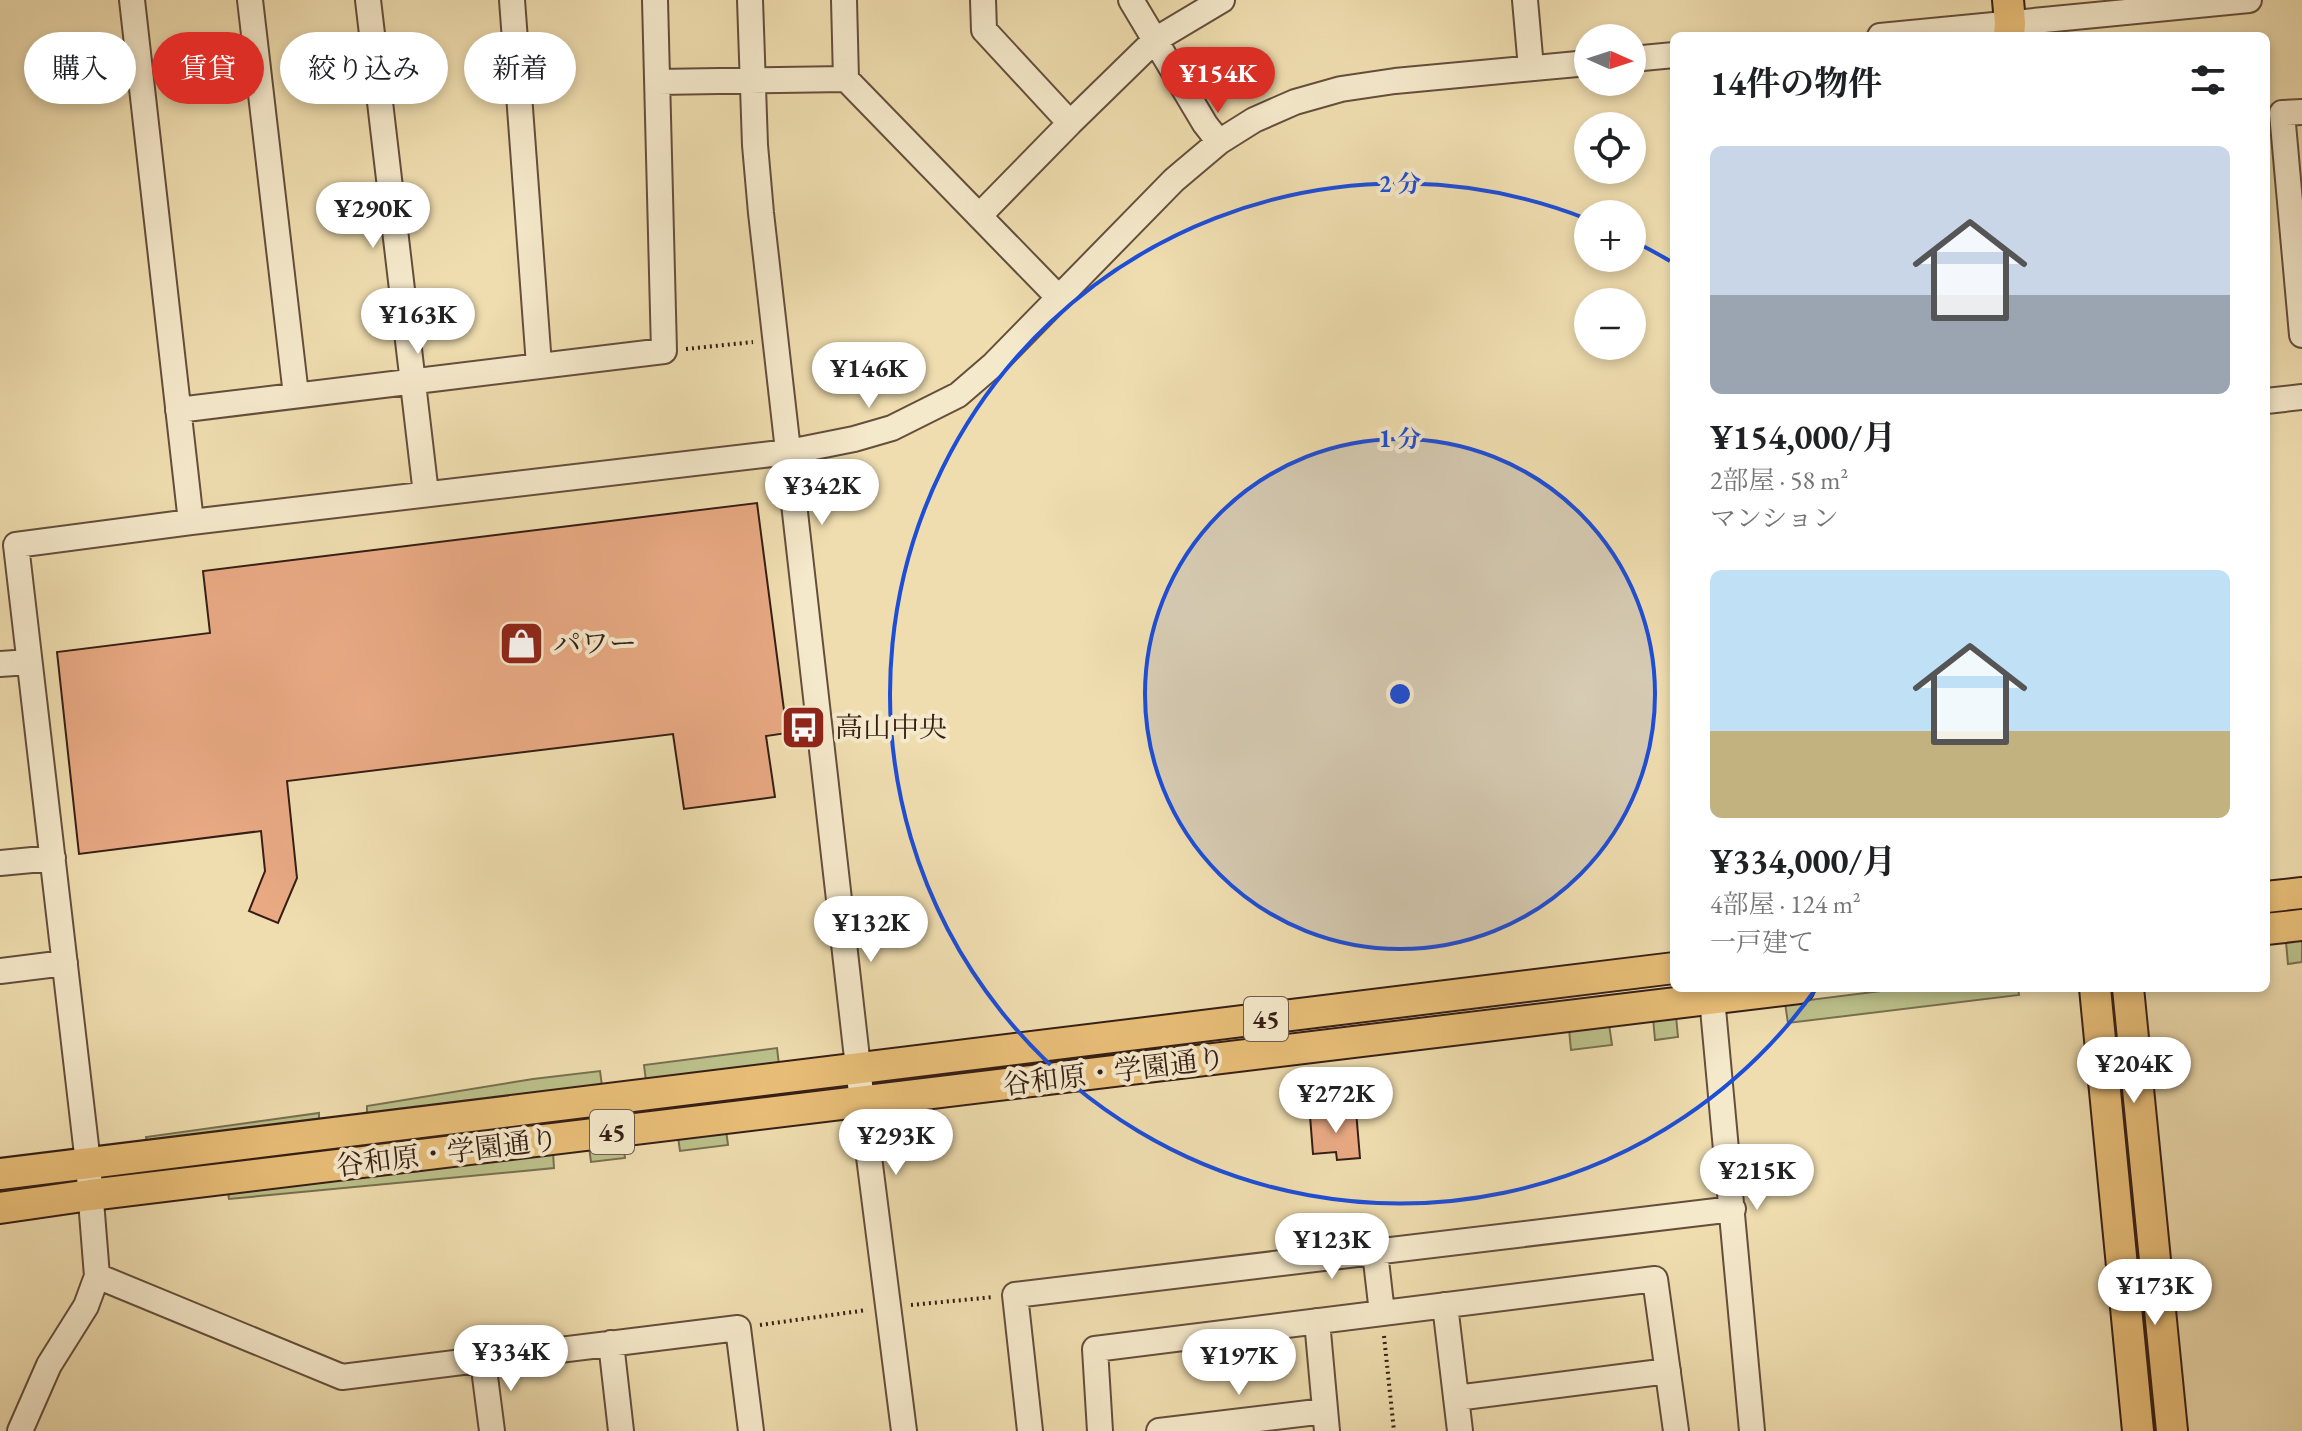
<!DOCTYPE html>
<html lang="ja">
<meta charset="utf-8">
<style>
body{margin:0;font-family:"EB Garamond","Noto Serif JP",serif;background:#f6f6f6;color:#202124;height:100vh;display:flex;flex-direction:column;font-size:30px;white-space:nowrap}
*{box-sizing:border-box;margin:0}
p{font-size:26px;color:#757577}
.icon{flex:none;width:44px;height:44px;fill:none;stroke:currentColor;stroke-width:2;stroke-linecap:round;stroke-linejoin:round}
.map{position:relative;flex:1;overflow:hidden}
.details{position:absolute;left:1670px;top:32px;width:600px;height:960px;display:flex;flex-direction:column;background:#fff;border-radius:12px;box-shadow:0 4px 12px #0003}
.details>*{flex:none}
.top-card{position:absolute;left:24px;top:32px;width:760px;height:72px;display:flex;gap:16px}
.needle{width:52px;rotate:93deg}
.controls{position:absolute;left:1574px;top:24px;display:grid;gap:16px}
.controls a{display:grid;place-items:center;width:72px;height:72px;border-radius:50%;background:#fff;box-shadow:0 4px 12px #0003;font-size:40px}
.price{position:absolute;translate:-50% -68px;padding:0 18px;border-radius:28px;background:#fff;color:#222;font-size:26px;line-height:52px;filter:drop-shadow(0 2px 4px #0008)}
.price::after{content:'';position:absolute;left:50%;top:48px;width:24px;height:18px;margin-left:-12px;background:inherit;clip-path:polygon(0 0,100% 0,50% 100%)}
.price.on{background:#d93025;color:#fff}
ul{padding:0;list-style:none}
li{display:grid;align-content:center;gap:16px;height:424px;padding:0 40px}
li span{display:grid;place-items:center;height:248px;border-radius:12px;color:#555}
li>.icon{margin-inline-start:auto}
span .icon{width:144px;height:144px;fill:#fffc;stroke-width:1}
li b{font-size:34px}
h2{display:flex;justify-content:space-between;align-items:center;height:96px;padding:0 40px;font-size:34px}
.chip{padding:0 28px;border-radius:36px;background:#fff;box-shadow:0 4px 12px #0003;font-size:28px;line-height:72px}
.chip.on{background:#d93025;color:#fff}
.map>svg:first-child{display:block}
</style>
<div class="map">
<svg width="2302" height="1431" viewBox="0 0 2302 1431">
<rect width="100%" height="100%" fill="#efddaf"/>
<filter id="stains"><feTurbulence type="fractalNoise" baseFrequency=".0025" numOctaves="4"/><feColorMatrix values="0 0 0 0 .2 0 0 0 0 .09 0 0 0 0 .02 0 0 0 .5 -.17"/></filter>
<radialGradient id="worn" r=".72"><stop offset=".6" stop-color="#630" stop-opacity="0"/><stop offset="1" stop-color="#630" stop-opacity=".3"/></radialGradient>
<!-- green -->
<path fill="#bbc08a" stroke="#786f50" stroke-width="2" d="M 2302,940 L 2302,962 L 2288,964 L 2286,942 Z
M 1905,988 L 2018,988 L 2019,995 L 1788,1023 L 1785,1003 Z
M 1676,1016 L 1678,1037 L 1655,1040 L 1653,1018 Z
M 1609,1024 L 1612,1045 L 1571,1050 L 1569,1029 Z
M 777,1048 L 779,1065 L 646,1081 L 644,1065 Z
M 600,1071 L 602,1086 L 367,1114 L 367,1106 L 533,1079 Z
M 319,1113 L 319,1121 L 147,1142 L 146,1137 Z
M 726,1130 L 728,1145 L 680,1151 L 678,1137 Z
M 623,1143 L 625,1158 L 591,1162 L 589,1147 Z
M 553,1152 L 554,1168 L 229,1199 L 228,1192 Z"/>
<!-- building -->
<path fill="#e8a983" stroke="#361e15" stroke-width="2" d="M 757,503 L 787,733 L 766,736 L 775,797 L 684,809 L 673,734 L 287,781 L 297,878 L 278,923 L 249,911 L 265,871 L 261,831 L 79,854 L 57,652 L 210,633 L 203,571 Z
M 1356,1111 L 1360,1158 L 1337,1160 L 1336,1152 L 1313,1154 L 1310,1116 Z"/>
<g fill="none" stroke-linecap="round" stroke-linejoin="round">
<defs>
<path id="minor" d="M 132,0 L 191,522
M 250,0 L 296,395
M 368,0 L 426,494
M 512,0 L 539,365
M 750,0 L 755,145 L 761,213 L 862,1102 L 904,1431
M 844,0 L 846,79 L 1059,298
M 983,0 L 984,30 L 1070,123
M 1131,0 L 1205,124 L 1219,142
M 1525,0 L 1531,68
M 1880,36 L 2249,0
M 1632,59 L 1674,55
M 658,82 L 846,79
M 2302,112 L 2282,113 L 2302,335
M 980,215 L 1070,123 L 1155,40 L 1222,0
M 2266,401 L 2302,397
M 178,410 L 664,351 L 655,0
M 0,664 L 29,662
M 0,863 L 53,858
M 0,971 L 65,963
M 1712,998 L 1752,1431
M 1375,1252 L 1382,1313
M 97,1276 L 342,1377 L 738,1328 L 751,1431
M 1445,1305 L 1460,1431
M 1317,1321 L 1327,1431
M 611,1343 L 621,1431
M 483,1361 L 492,1431
M 1456,1398 L 1668,1371
M 20,1431 L 49,1365 L 86,1306 L 97,1276 L 88,1163 L 16,545 L 191,522 L 789,452 L 854,439 L 892,428 L 958,395 L 994,364 L 1174,180 L 1219,142 L 1254,120 L 1295,102 L 1341,89 L 1395,81 L 1588,63
M 1030,1431 L 1015,1295 L 1733,1209
M 1100,1431 L 1095,1349 L 1655,1279 L 1676,1431
M 1159,1431 L 1325,1411"/>
<path id="major" d="M 2008,0 L 2010,23 L 2009,36
M 2266,897 L 2302,893
M 2266,929 L 2302,925
M 2095,988 L 2138,1431
M 2128,988 L 2172,1431
M 0,1174 L 1674,968
M 0,1208 L 90,1195 L 1799,988"/>
</defs>
<!-- minor casing -->
<use href="#minor" stroke="#644e3c" stroke-width="28"/>
<!-- major casing -->
<use href="#major" stroke="#361e15" stroke-width="34"/>
<!-- path -->
<path stroke="#361e15" stroke-width="4" stroke-dasharray="2 4" stroke-linecap="butt" d="M 686,349 L 753,342
M 911,1305 L 994,1297
M 760,1325 L 867,1310
M 1384,1336 L 1394,1431"/>
<!-- minor -->
<use href="#minor" stroke="#f5e9cb" stroke-width="24"/>
<!-- major -->
<use href="#major" stroke="#e8be78" stroke-width="30"/>
</g>
<!-- distance rings -->
<circle cx="1400" cy="694" r="255" fill="#1d4ed8" fill-opacity=".12"/>
<g fill="none" stroke="#1d4ed8" stroke-width="4">
<circle cx="1400" cy="694" r="255"/>
<path d="M1815 990A510 510 0 1 1 1587 219M1635 242A510 510 0 0 1 1670 261"/>
</g>
<!-- icons -->
<defs>
<symbol id="shop-square" viewBox="-11 -11 22 22"><rect x="-9" y="-9" width="18" height="18" rx="4" fill="#8f2418" stroke="#f5e9cb"/><path d="M-5-2.5h2.3a2.7 3.5 0 0 1 5.4 0H5L5.5 6h-11ZM-1.5-2.5h3a1.5 2.3 0 0 0-3 0Z" fill="#fff"/></symbol>
<symbol id="bus-square" viewBox="-11 -11 22 22"><rect x="-9" y="-9" width="18" height="18" rx="4" fill="#8f2418" stroke="#f5e9cb"/><path d="M-5-6H5V4H4V6H2V4H-2V6H-4V4H-5ZM-3.5-4V0h7V-4ZM-3.5 1.2v1.5H-2V1.2ZM2 1.2v1.5H3.5V1.2Z" fill="#fff"/></symbol>
</defs>
<g fill-rule="evenodd">
<use href="#shop-square" x="496" y="618" width="51" height="51"/>
<use href="#bus-square" x="778" y="702" width="51" height="51"/>
</g>
<g text-anchor="middle" dominant-baseline="central" stroke-width="8" stroke-linejoin="round" paint-order="stroke">
<!-- shield labels -->
<g fill="#f5e9cb" stroke="#6f5b4c" stroke-width="2">
<rect x="1244" y="997" width="44" height="44" rx="6"/>
<rect x="590" y="1110" width="44" height="44" rx="6"/>
</g>
<g font-size="26" font-weight="bold" fill="#361e15">
<text x="1266" y="1019">45</text>
<text x="612" y="1132">45</text>
</g>
<!-- poi labels -->
<g font-size="28" fill="#361e15" stroke="#f5e9cb" text-anchor="start">
<text x="553" y="643">パワー</text>
<text x="835" y="727">高山中央</text>
</g>
<!-- street labels -->
<g font-size="28" fill="#361e15" stroke="#f5e9cb">
<text transform="translate(1114 1071) rotate(-7)">谷和原・学園通り</text>
<text transform="translate(447 1152) rotate(-7)">谷和原・学園通り</text>
</g>
</g>
<circle cx="1400" cy="694" r="12" fill="#1d4ed8" stroke="#f5e9cb" stroke-width="4"/>
<g font-size="24" text-anchor="middle" font-weight="bold" fill="#1d4ed8" stroke="#f5e9cb" stroke-width="8" stroke-linejoin="round" paint-order="stroke">
<text x="1400" y="192">2 分</text>
<text x="1400" y="447">1 分</text>
</g>
<rect width="100%" height="100%" filter="url(#stains)"/>
<rect width="100%" height="100%" fill="url(#worn)"/>
</svg>
<div class="controls">
<a><svg class="needle" viewBox="-14 -14 28 28"><path d="M0-13l5 13h-10z" fill="#e53935"/><path d="M0 13l5-13h-10z" fill="#757577"/></svg></a>
<a><svg class="icon" aria-label="locate" viewBox="0 0 24 24"><circle cx="12" cy="12" r="6"/><path d="M12 2v4M12 18v4M2 12h4M18 12h4"/></svg></a>
<a>+</a>
<a>−</a>
</div>
<b class="price on" style="left:1218px;top:115px">¥154K</b>
<b class="price" style="left:373px;top:250px">¥290K</b>
<b class="price" style="left:418px;top:356px">¥163K</b>
<b class="price" style="left:869px;top:410px">¥146K</b>
<b class="price" style="left:822px;top:527px">¥342K</b>
<b class="price" style="left:871px;top:964px">¥132K</b>
<b class="price" style="left:2134px;top:1105px">¥204K</b>
<b class="price" style="left:1336px;top:1135px">¥272K</b>
<b class="price" style="left:896px;top:1177px">¥293K</b>
<b class="price" style="left:1757px;top:1212px">¥215K</b>
<b class="price" style="left:1332px;top:1281px">¥123K</b>
<b class="price" style="left:2155px;top:1327px">¥173K</b>
<b class="price" style="left:511px;top:1393px">¥334K</b>
<b class="price" style="left:1239px;top:1397px">¥197K</b>
<div class="top-card">
<a class="chip">購入</a>
<a class="chip on">賃貸</a>
<a class="chip">絞り込み</a>
<a class="chip">新着</a>
</div>
<section class="details">
<h2>14件の物件<svg class="icon" aria-label="filters" viewBox="0 0 24 24"><path d="M4 7h16M4 17h16"/><circle cx="9" cy="7" r="2"/><circle cx="15" cy="17" r="2"/></svg></h2>
<ul>
<li><span style="background:linear-gradient(#c9d6e8 60%,#9aa5b1 0)"><svg class="icon" aria-label="home" viewBox="0 0 24 24"><path d="M3 11l9-7 9 7M6 9v11h12V9"/></svg></span><div><b>¥154,000/月</b><p>2部屋 · 58 m²</p><p>マンション</p></div></li>
<li><span style="background:linear-gradient(#bfe0f5 65%,#c2b280 0)"><svg class="icon" aria-label="home" viewBox="0 0 24 24"><path d="M3 11l9-7 9 7M6 9v11h12V9"/></svg></span><div><b>¥334,000/月</b><p>4部屋 · 124 m²</p><p>一戸建て</p></div></li>
</ul>
</section>
</div>
